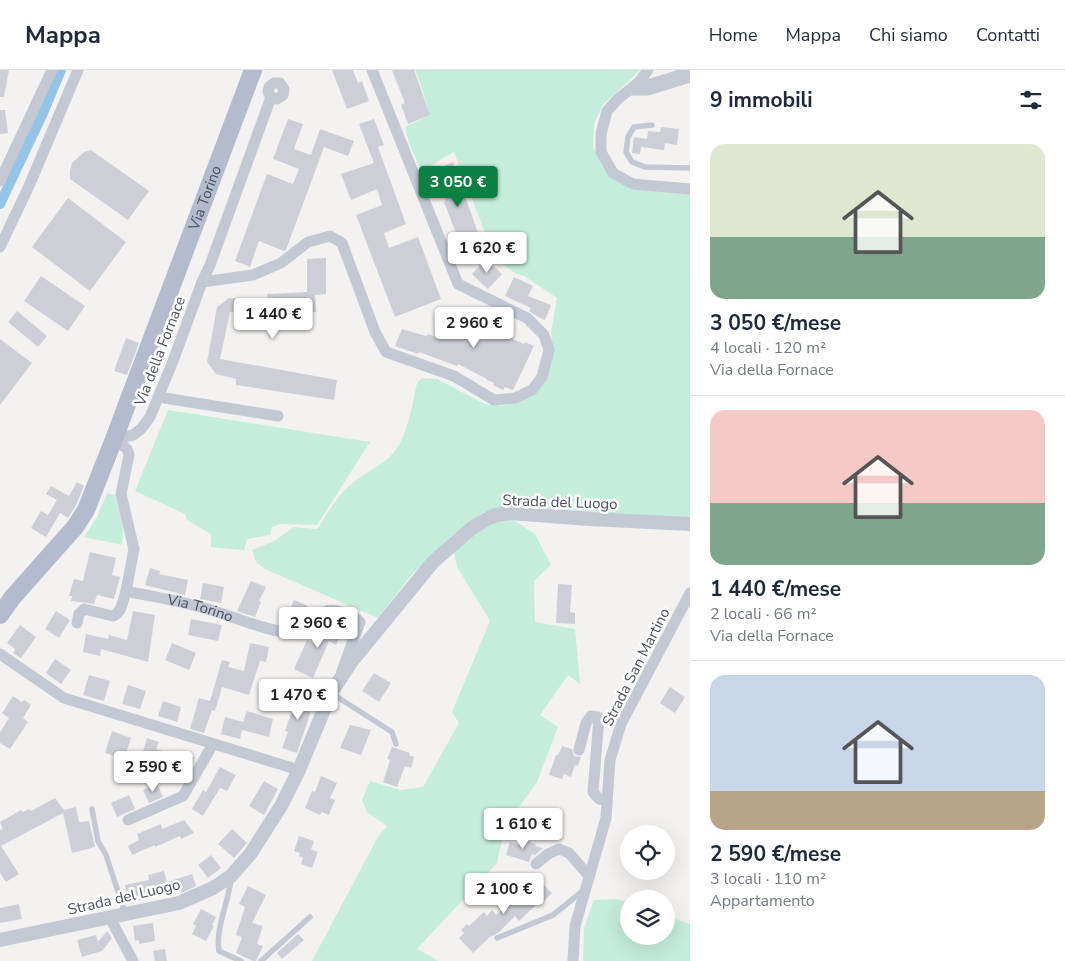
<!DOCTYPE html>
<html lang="it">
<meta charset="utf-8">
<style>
body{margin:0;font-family:"Nunito Sans",sans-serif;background:#f6f6f7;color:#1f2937;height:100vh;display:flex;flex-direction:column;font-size:19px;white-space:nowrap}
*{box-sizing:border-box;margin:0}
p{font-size:16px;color:#747a83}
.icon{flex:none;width:28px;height:28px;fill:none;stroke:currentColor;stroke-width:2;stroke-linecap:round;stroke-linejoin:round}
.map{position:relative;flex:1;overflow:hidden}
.details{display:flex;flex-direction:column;background:#fff;width:375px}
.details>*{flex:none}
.controls{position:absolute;left:620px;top:755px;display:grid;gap:10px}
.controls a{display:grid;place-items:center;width:55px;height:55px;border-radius:50%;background:#fff;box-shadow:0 5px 20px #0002;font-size:25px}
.price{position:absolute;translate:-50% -42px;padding:0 11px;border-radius:5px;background:#fff;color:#222;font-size:16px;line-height:32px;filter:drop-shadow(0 1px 2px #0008)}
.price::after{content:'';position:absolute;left:50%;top:30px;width:15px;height:11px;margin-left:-8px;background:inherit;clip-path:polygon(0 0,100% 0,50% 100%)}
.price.selected{background:#0b8043;color:#fff}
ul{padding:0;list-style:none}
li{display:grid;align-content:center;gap:10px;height:265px;padding:0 20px}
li+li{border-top:1px solid #e0e1e3}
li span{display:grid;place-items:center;height:155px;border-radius:15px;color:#555}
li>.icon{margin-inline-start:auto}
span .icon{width:90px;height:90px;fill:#fffc;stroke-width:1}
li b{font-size:21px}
h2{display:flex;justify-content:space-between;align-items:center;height:60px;padding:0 20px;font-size:21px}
header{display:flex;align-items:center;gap:30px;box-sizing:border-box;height:70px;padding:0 25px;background:#fff;border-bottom:1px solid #e0e1e3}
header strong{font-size:24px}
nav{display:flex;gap:28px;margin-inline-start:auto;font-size:18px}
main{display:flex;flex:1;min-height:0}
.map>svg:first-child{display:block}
</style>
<header>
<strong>Mappa</strong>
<nav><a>Home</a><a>Mappa</a><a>Chi siamo</a><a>Contatti</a></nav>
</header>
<main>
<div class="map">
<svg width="690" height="891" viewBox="0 0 690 891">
<rect width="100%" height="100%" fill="#f3f2f1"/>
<!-- green -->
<path fill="#c4eddc" d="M 415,0 L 640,0 L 602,36 L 594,54 L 593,77 L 602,96 L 616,109 L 690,124 L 690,451 L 509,438 L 484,442 L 452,466 L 413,503 L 378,548 L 265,499 L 256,492 L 252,480 L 274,471 L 294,457 L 317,459 C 327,445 336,427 349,416 C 364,402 385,396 397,378 C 409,359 412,335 417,313 L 422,308 L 437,309 L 485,334 L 500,336 L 516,333 L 553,287 L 551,263 L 557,228 L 524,206 L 513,202 L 504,195 L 492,181 L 454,82 L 421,101 L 409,73 L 405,57 L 430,45 L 422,18 Z
M 168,340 L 370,372 L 317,455 L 280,454 L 272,457 L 270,465 L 247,469 L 244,480 L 211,477 L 211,464 L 187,450 L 185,444 L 135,421 Z
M 107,423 L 115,425 L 123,456 L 122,475 L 84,467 L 97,447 Z
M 507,446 L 535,464 L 551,495 L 534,511 L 535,552 L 575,559 L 580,614 L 568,605 L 540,645 L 558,657 L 537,712 L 505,757 L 497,793 L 417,879 L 439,891 L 312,891 L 379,765 L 387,756 L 367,742 L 362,730 L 370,711 L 401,720 L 423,717 L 459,653 L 452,642 L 490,551 L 457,497 L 454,482 L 474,461 Z
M 617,829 L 629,833 L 629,866 L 666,866 L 666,846 L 690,854 L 690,891 L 583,891 L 584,858 L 594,830 Z"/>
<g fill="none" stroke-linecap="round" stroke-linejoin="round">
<!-- canal -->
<path stroke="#94c5e7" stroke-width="10" d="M 0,134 L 43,43 L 61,0"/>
</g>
<!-- building -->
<path fill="#cecfd6" d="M 0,0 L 9,0 L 4,27 L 0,27 Z
M 332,0 L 353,0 L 358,13 L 362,11 L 369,31 L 347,39 Z
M 392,0 L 414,0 L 430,45 L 408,54 L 401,35 L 405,33 Z
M 0,40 L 5,40 L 8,63 L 0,64 Z
M 288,49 L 303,54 L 294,79 L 311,85 L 320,59 L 354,71 L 348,86 L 324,77 L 286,180 L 284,181 L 259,171 L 250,197 L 235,191 L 267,104 L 293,114 L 299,99 L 273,89 Z
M 374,49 L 384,75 L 378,77 L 406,154 L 384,163 L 389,178 L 418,167 L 441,229 L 395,247 L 356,145 L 382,135 L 377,119 L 351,130 L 341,104 L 374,93 L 359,54 Z
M 661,57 L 679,59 L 677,75 L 665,73 L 664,80 L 641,77 L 640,84 L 632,83 L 634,67 L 647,69 L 648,61 L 660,62 Z
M 91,80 L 149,121 L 128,150 L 70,109 L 70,101 L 72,93 L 84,82 Z
M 453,92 L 483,177 L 464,184 L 444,132 L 446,131 L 433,101 Z
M 68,128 L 126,172 L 90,221 L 32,177 Z
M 326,188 L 326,224 L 315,225 L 316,242 L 269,245 L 230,242 L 220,289 L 337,310 L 334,330 L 236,315 L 236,309 L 216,304 L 207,292 L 217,237 L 229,228 L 268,231 L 267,224 L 307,222 L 307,189 Z
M 486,189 L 502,204 L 488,219 L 472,204 Z
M 41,206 L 85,236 L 68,261 L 24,231 Z
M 514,207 L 533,216 L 528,226 L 551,235 L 545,250 L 535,245 L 529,241 L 531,238 L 505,226 Z
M 17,241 L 47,266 L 38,277 L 8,252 Z
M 453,242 L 468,249 L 469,246 L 476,249 L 477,247 L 493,254 L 492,256 L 510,265 L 509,267 L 524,274 L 525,272 L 534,276 L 513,320 L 505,317 L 503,320 L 493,315 L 494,313 L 487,310 L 487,309 L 458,294 L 457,296 L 419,282 L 418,284 L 395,276 L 402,259 L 426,266 L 428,264 L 440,269 Z
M 126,268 L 139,273 L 127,305 L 114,301 Z
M 0,269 L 32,293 L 0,335 Z
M 77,412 L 84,416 L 76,435 L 68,448 L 60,443 L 46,467 L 31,458 L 41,441 L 48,445 L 57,430 L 46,424 L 51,416 L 69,426 Z
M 90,482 L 116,488 L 112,505 L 120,507 L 114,529 L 97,525 L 94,534 L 71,531 L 72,526 L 69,526 L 74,509 L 83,511 Z
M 150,498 L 160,501 L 159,504 L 188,510 L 185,525 L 145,515 Z
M 251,511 L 266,517 L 259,531 L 261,532 L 255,547 L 237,541 Z
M 203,513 L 224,517 L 221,533 L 200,529 Z
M 558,514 L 572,515 L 570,542 L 575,543 L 575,554 L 556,553 Z
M 294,530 L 308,536 L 301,551 L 295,554 L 285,550 Z
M 56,541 L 70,550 L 59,568 L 45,559 Z
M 133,541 L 155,545 L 148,592 L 101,579 L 100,586 L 83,582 L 86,564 L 108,569 L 109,565 L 127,570 Z
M 329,548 L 345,555 L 336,575 L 329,571 L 313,608 L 294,599 L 307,570 L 317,575 Z
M 191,549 L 222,555 L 218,571 L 188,565 Z
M 20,555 L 36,567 L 21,588 L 13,583 L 15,579 L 7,573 Z
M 172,573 L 196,583 L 189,600 L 165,590 Z
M 250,573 L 269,577 L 266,592 L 260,591 L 249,625 L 222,617 L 215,641 L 212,640 L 204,663 L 190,659 L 199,628 L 210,631 L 222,590 L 230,592 L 228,597 L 244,601 Z
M 55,589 L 71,600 L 61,614 L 46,603 Z
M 374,603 L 391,613 L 379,632 L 362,621 Z
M 89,605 L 110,611 L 104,631 L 83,625 Z
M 128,615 L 146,621 L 140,639 L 122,634 Z
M 670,617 L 685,627 L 675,643 L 660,633 Z
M 299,620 L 316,626 L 297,683 L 282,678 L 288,662 L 285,661 Z
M 13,626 L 22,632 L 24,630 L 31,635 L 23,648 L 28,652 L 10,679 L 0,673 L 0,662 L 9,648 L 2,643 Z
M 163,631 L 181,637 L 177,652 L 158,646 Z
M 247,641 L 273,649 L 269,667 L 242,660 L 240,669 L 221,664 L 225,647 L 243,652 Z
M 350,655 L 371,660 L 361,685 L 340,678 Z
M 112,661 L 131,668 L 124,689 L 105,683 Z
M 147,668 L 159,672 L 156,679 L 167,682 L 165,687 L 179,691 L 181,684 L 194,687 L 187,705 L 169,700 L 170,696 L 141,688 Z
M 562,676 L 572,679 L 574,686 L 581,687 L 578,696 L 575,695 L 571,707 L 564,704 L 562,709 L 549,705 L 556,685 L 558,685 Z
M 392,677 L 410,683 L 409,685 L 414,687 L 411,698 L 405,696 L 397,717 L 383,712 L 390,690 L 387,689 Z
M 220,697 L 236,705 L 227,721 L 220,718 L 203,746 L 192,739 L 203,720 L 206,722 Z
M 321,706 L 337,713 L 330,728 L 335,730 L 329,745 L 322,742 L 320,745 L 305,738 L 312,721 L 315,722 Z
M 264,711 L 278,719 L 264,745 L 249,736 Z
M 157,713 L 163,727 L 149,733 L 143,720 Z
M 129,725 L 135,739 L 117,747 L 111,733 Z
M 55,728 L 64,740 L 76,737 L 79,752 L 89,751 L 95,777 L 72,783 L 63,743 L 1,776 L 19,804 L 6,812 L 0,803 L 0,760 L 3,759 L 0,752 L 21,740 L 23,742 L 29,739 L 31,741 Z
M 184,750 L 194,763 L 181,769 L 180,766 L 155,777 L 155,775 L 132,785 L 128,776 L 139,770 L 137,764 L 161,754 L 162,759 Z
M 232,759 L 247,773 L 234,788 L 218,774 Z
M 299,766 L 314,771 L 311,779 L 318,782 L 312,798 L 301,794 L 303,788 L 299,786 L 300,783 L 294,781 Z
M 521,769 L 536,774 L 535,776 L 543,778 L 535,785 L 532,784 L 529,792 L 506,785 L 510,772 L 519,775 Z
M 211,785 L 221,798 L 208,808 L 198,795 Z
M 164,801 L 167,812 L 192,804 L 196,816 L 181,823 L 180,820 L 129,833 L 125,815 L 149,810 L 148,805 Z
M 538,809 L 552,823 L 540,835 L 538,833 L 519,851 L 515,846 L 499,862 L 493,866 L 492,865 L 473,883 L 459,868 L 464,863 L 461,860 L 467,854 L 469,856 L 484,842 L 487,846 L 492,840 L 496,845 L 510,831 L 507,828 L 513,822 L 516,825 L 530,810 L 533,814 Z
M 248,816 L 266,825 L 252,853 L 263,856 L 257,874 L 263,876 L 256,891 L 253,891 L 236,883 L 242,867 L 236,865 L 245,837 L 239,834 Z
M 19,834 L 22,849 L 0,853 L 0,838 Z
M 201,839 L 216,847 L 212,855 L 214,856 L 206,871 L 192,864 L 196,856 L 193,854 Z
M 153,853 L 155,871 L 139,874 L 139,870 L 135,871 L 133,856 Z
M 107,861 L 112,868 L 102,881 L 82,887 L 77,870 L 96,865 L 98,872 Z
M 298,864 L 304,870 L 282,889 L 277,883 Z
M 165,879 L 167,891 L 155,891 L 153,881 Z"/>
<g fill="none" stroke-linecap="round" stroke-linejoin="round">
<!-- service -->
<path stroke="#c3c8d2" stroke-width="5.5" d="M 639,12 L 648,12 L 687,0
M 652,55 L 634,57 L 628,67 L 626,82 L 632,92 L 645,97 L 690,98
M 331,623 L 392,662 L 396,674
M 92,739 L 98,771 L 106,785 L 125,843
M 231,808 C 229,832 215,858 219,881 L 241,891
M 497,868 L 553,845 L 584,820
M 261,891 L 310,847"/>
<!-- minor -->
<g stroke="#c3c8d2" stroke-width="11">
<path d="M 648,0 L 639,12 L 618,29 L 607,41 L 601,64 L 601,82 L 613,103 L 633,114 L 690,119"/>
<path d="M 630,20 L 648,20 L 690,7"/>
<path d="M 0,111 L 52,0"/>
<path d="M 0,177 L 29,116 L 78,0"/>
<path d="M 202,212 L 253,205 L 281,193 L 308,172 L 330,166 L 342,173 L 375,262 L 386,282 L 454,306 L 494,330 L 515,328 L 532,320 L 542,307 L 549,280 L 544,265 L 527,248 L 458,214 L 372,0"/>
<path d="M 158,327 L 278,346"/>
<path id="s1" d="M 114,369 L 127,379 L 129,385 L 121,424 L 134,479 L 126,521 C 154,527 184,531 211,540 C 229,545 279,566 295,562 C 317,557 317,532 344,543 C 351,545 355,547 360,552 L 342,601"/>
<path d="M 114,369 L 133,365 L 141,359 L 150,347 L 173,291 L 202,212 L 210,195 L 271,27 L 268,22 L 269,17 L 274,13 L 280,13 L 284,19 L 283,25 L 277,29 L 271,27"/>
<path d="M 77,553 L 79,544 L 84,539 L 113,546 C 122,543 123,530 126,521"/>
<path d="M 0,584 L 64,628 L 299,700"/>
<path d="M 579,680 L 586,653 L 591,646 L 598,647 L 599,648 L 593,722 L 599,729 L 606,730"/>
<path d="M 128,750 L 183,726 L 213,674"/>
<path d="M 536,794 L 548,784 L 559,779 L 569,783 L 589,806"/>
<path d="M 110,848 L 133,891"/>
<path d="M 573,891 L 575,856 L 606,748 L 610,690 L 621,654 L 690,523"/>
</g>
<!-- tertiary -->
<path stroke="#c3c8d2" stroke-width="14" d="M 0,870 L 179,833 L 213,818 L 231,806 L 251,783 L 281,736 L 299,700 L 331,623 L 352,591 L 433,492 L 472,458 L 487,449 L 496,445 L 510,443 L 590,449 L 690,454"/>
<!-- primary -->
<path stroke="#b3bbcd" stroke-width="18" id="s2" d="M 0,545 L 12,528 L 75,457 L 86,440 L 114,369 L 253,0"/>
</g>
<g text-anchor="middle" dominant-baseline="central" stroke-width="5" stroke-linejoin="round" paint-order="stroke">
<!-- street labels -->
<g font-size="15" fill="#4a505d" stroke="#fff">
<text stroke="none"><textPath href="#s2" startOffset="470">Via Torino</textPath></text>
<text transform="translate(160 281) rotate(-69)">Via della Fornace</text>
<text transform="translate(560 432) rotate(2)">Strada del Luogo</text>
<text stroke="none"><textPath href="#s1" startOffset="238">Via Torino</textPath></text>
<text transform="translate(636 597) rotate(-63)">Strada San Martino</text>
<text transform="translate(124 827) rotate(-13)">Strada del Luogo</text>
</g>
</g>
</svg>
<div class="controls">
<a><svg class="icon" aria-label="locate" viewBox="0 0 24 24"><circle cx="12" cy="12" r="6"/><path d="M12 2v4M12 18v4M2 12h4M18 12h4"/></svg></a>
<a><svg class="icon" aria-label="layers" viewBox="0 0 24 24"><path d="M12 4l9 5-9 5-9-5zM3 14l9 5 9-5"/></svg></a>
</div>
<b class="price selected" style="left:458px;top:138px">3 050 €</b>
<b class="price" style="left:487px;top:204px">1 620 €</b>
<b class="price" style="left:273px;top:270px">1 440 €</b>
<b class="price" style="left:474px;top:279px">2 960 €</b>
<b class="price" style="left:318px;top:579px">2 960 €</b>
<b class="price" style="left:298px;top:651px">1 470 €</b>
<b class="price" style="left:153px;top:723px">2 590 €</b>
<b class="price" style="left:523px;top:780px">1 610 €</b>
<b class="price" style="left:504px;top:845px">2 100 €</b>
</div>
<section class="details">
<h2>9 immobili<svg class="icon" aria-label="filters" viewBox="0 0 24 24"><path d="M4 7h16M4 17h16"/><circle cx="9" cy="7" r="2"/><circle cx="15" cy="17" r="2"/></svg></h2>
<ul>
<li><span style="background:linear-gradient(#dfe7d0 60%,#7fa58c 0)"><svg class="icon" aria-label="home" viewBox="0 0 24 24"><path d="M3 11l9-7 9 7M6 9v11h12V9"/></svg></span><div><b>3 050 €/mese</b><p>4 locali · 120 m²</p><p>Via della Fornace</p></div></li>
<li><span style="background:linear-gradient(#f6c9c9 60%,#7fa58c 0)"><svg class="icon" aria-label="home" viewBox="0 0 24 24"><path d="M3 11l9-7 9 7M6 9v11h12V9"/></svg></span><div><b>1 440 €/mese</b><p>2 locali · 66 m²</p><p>Via della Fornace</p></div></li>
<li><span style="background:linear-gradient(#c9d6e8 75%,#b9a48a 0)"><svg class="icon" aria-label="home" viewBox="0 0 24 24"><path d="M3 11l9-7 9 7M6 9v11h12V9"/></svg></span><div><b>2 590 €/mese</b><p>3 locali · 110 m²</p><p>Appartamento</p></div></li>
</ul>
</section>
</main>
